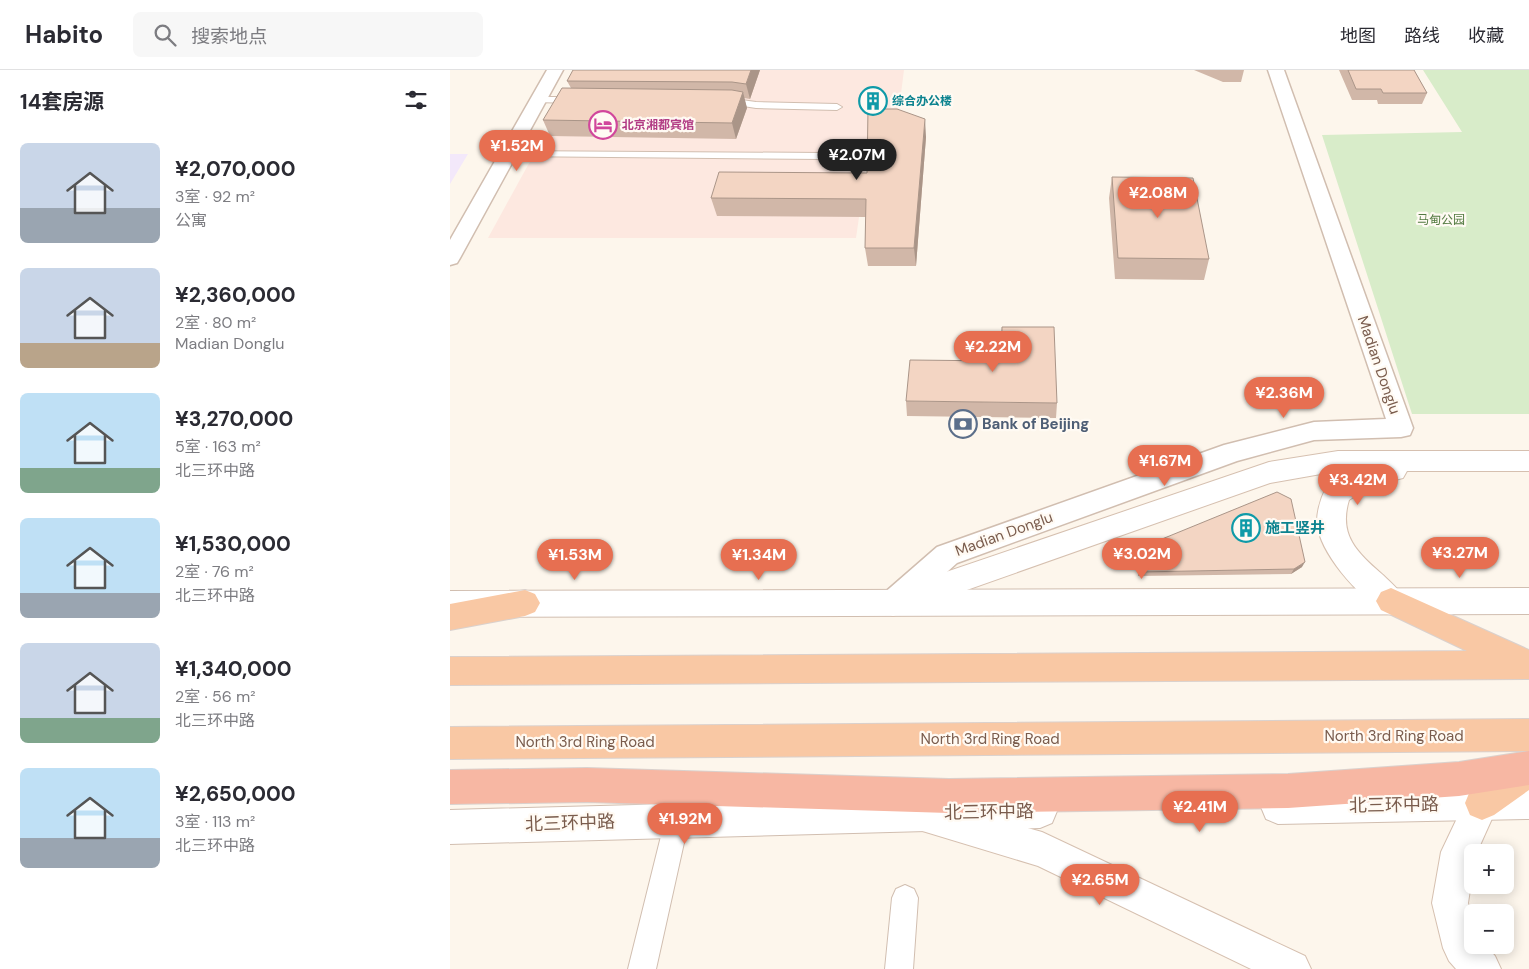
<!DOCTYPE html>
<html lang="zh">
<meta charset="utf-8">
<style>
body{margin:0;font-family:"DM Sans","Noto Sans SC",sans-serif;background:#f7f7f7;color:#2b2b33;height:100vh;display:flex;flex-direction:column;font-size:19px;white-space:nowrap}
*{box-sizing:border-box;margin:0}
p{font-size:16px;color:#7c7c81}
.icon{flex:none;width:28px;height:28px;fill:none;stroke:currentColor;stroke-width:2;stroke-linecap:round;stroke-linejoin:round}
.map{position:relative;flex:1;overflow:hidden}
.sheet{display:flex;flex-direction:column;background:#fff;width:450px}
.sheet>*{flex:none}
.fabs{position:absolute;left:1014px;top:774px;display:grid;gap:10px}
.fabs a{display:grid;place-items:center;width:50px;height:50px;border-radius:8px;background:#fff;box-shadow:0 2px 12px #0003;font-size:25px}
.price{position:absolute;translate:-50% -42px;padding:0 11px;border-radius:18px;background:#e76f51;color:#fff;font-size:16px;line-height:32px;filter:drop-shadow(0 1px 2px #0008)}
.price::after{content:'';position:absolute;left:50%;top:30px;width:15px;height:11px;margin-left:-8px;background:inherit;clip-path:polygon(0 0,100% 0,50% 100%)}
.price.on{background:#222;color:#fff}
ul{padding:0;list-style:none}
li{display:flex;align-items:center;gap:15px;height:125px;padding:0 20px}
li span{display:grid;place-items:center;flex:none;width:140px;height:100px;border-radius:8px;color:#555}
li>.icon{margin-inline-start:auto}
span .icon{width:60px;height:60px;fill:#fffc;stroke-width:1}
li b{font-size:21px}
h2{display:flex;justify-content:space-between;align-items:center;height:60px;padding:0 20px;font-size:21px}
header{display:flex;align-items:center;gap:30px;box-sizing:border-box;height:70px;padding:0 25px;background:#fff;border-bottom:1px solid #e1e1e2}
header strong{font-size:24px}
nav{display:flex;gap:28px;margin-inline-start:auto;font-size:18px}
.search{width:350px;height:45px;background:#f7f7f7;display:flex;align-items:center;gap:12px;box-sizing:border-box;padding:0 18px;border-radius:8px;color:#7c7c81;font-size:19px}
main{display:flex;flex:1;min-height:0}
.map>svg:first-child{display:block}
</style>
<header>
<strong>Habito</strong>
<div class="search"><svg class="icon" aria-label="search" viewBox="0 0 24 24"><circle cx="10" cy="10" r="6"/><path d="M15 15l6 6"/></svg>搜索地点</div>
<nav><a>地图</a><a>路线</a><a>收藏</a></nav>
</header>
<main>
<section class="sheet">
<h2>14套房源<svg class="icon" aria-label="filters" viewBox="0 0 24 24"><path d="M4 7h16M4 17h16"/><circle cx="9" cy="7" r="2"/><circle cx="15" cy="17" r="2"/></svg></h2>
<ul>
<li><span style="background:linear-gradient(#c9d6e8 65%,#9aa5b1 0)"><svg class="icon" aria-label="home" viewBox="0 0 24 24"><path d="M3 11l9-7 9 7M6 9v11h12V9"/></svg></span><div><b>¥2,070,000</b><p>3室 · 92 m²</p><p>公寓</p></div></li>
<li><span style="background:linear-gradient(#c9d6e8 75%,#b9a48a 0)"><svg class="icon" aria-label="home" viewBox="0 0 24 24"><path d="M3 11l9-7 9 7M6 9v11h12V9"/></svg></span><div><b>¥2,360,000</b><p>2室 · 80 m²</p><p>Madian Donglu</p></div></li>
<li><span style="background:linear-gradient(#bfe0f5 75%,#7fa58c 0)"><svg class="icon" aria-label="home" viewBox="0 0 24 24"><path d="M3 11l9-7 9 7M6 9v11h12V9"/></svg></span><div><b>¥3,270,000</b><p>5室 · 163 m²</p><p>北三环中路</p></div></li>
<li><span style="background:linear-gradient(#bfe0f5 75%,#9aa5b1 0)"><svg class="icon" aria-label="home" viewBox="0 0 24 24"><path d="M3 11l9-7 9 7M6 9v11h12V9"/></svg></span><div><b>¥1,530,000</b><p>2室 · 76 m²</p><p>北三环中路</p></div></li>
<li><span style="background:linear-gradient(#c9d6e8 75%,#7fa58c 0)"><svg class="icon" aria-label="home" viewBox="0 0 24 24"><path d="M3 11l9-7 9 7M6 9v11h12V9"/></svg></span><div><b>¥1,340,000</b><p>2室 · 56 m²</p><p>北三环中路</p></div></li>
<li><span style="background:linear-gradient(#bfe0f5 70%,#9aa5b1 0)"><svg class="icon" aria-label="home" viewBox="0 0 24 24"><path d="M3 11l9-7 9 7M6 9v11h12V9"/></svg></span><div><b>¥2,650,000</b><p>3室 · 113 m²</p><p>北三环中路</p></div></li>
</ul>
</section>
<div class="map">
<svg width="1079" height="899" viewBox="0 0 1079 899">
<rect width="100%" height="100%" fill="#fdf6ec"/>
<!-- commercial -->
<path fill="#fde8e0" d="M 138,0 L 454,0 L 445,71 L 420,71 L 406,168 L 38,168 L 78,95 L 100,66 Z"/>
<!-- education -->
<path fill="#f3e8fa" d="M 0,84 L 18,84 L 0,114 Z"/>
<!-- green -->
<path fill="#d8ecc9" d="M 973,0 L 1079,0 L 1079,344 L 962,344 L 872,65 L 1012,62 Z"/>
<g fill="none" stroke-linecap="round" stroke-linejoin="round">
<defs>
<path id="service" d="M 88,27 L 123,27 L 127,30 L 123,33 L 85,32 L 85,28 Z
M 277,28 L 306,32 L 387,34 L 392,37 L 387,40 L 306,38 L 274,33 L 273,31 Z
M 58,81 L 373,83 L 378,86 L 373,89 L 55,86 L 53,84 Z"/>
<path id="pedestrian" d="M 227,738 L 236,741 L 239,750 L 206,899 L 178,899 L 215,750 L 218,741 Z
M 455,815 L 464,819 L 468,828 L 463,899 L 435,899 L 442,828 L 446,819 Z"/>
<path id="minor" d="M 97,0 L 113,0 L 10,188 L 7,193 L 0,195 L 0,170 Z
M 818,0 L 834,0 L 963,358 L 960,365 L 951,367 L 864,370 L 787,391 L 507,493 L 453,542 L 443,545 L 433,542 L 429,533 L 433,524 L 487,477 L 774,375 L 864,352 L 936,349 Z"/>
<path id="tertiary" d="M 1079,518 L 1079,544 L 0,547 L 0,521 Z
M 1079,715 L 1079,749 L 828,754 L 816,749 L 811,737 L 816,725 L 828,720 Z
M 590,724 L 602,729 L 607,741 L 602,753 L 590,758 L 0,774 L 0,740 Z"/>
<path id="secondary" d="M 888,381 L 1079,381 L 1079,401 L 957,401 L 953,408 L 921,416 L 899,430 C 888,466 908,483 933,505 C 942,514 950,520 956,531 L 951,540 L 941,544 C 914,534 874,488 868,459 C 865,447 870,429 876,418 C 881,411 894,406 902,401 L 888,401 L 820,413 L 443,546 L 433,542 L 428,533 L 433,524 L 443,520 L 819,392 Z
M 1032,716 L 1044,721 L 1049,733 L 1027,782 L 1022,782 L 1022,806 L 1018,833 L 1022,849 L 1022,875 L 1035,875 L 1045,886 L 1051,899 L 1006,899 L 999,891 L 993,878 L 982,833 L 991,782 L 1020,721 Z
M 468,727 L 592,762 L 855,886 L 861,899 L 801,899 L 588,796 L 456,756 L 451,744 L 456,732 Z"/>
<path id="trunk" d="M 941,518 L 1079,580 L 1079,609 L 0,615 L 0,587 L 1017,581 L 931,540 L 926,531 L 931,522 Z
M 75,520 L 85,524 L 90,533 L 85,542 L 75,546 L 0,560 L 0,534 Z
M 1079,649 L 1079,681 L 0,689 L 0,657 Z
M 1079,683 L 1079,720 L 1044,745 L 1032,750 L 1020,745 L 1015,733 L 1020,721 L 1067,688 Z"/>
<path id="motorway" d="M 1079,681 L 1079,715 L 1009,726 L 838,738 L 499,743 L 137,732 L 0,734 L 0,700 L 137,698 L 499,709 L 838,704 L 1009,692 Z"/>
</defs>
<!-- service casing -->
<use href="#service" stroke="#d1beb0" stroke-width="2"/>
<!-- pedestrian casing -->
<use href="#pedestrian" stroke="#d1beb0" stroke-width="2"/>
<!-- minor casing -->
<use href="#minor" stroke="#d1beb0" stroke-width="3"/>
<!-- tertiary casing -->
<use href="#tertiary" stroke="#d1beb0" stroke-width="2"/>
<!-- secondary casing -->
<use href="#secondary" stroke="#d6c0b0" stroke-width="2"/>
<!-- trunk casing -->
<use href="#trunk" stroke="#dad1cd" stroke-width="2"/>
<!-- motorway casing -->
<use href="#motorway" stroke="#dad1cd" stroke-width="2"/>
<!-- service -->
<use href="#service" fill="#fff" fill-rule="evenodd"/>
<!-- pedestrian -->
<use href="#pedestrian" fill="#fff" fill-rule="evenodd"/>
<!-- minor -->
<use href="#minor" fill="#fff" fill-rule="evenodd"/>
<!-- tertiary -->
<use href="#tertiary" fill="#fff" fill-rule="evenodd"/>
<!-- secondary -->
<use href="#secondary" fill="#fff" fill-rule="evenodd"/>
<!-- trunk -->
<use href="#trunk" fill="#f9c8a4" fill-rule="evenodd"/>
<!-- motorway -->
<use href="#motorway" fill="#f7b7a3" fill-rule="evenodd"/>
</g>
<!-- wall -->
<path fill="#d1b7a8" d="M 310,0 L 300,29 L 294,28 L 297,38 L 286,69 L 100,66 L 93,50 L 121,18 L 117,11 Z
M 744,0 L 794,0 L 791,12 L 773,12 Z
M 889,0 L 964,0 L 977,23 L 972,34 L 928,34 L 927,30 L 902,30 Z
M 476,67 L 466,196 L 418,196 L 415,178 L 416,147 L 267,146 L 261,128 L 417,103 Z
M 662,107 L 759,189 L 754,210 L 665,209 L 659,128 Z
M 456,331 L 607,333 L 606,348 L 457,346 Z
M 690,478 L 852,497 L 841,504 L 688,506 L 689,483 Z"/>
<!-- shaded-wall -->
<path fill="#aa9588" d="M 301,0 L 310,0 L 300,29 L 296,14 Z
M 293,22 L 297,38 L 286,69 L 282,53 Z
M 475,49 L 476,67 L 466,196 L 464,178 Z
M 855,492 L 852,497 L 841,504 L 844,499 Z"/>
<!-- building -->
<path fill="#f3d5c3" stroke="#aa9588" d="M 123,0 L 301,0 L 296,14 L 282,12 L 117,11 Z
M 898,0 L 964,0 L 977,23 L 933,23 L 931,19 L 906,19 Z
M 112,18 L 282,20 L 293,22 L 282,53 L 93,50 Z
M 418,39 L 447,39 L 475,49 L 464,178 L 415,178 L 416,129 L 261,128 L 269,102 L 417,103 Z
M 662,107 L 743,108 L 759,189 L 668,188 Z
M 552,257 L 604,257 L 607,333 L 456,331 L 460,290 L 551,291 Z
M 827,422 L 841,429 L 855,492 L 844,499 L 689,502 L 690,478 Z"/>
<!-- icons -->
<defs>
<symbol id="building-ring" viewBox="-11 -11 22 22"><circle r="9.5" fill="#fffaf3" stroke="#0f9aa8" stroke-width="1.5"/><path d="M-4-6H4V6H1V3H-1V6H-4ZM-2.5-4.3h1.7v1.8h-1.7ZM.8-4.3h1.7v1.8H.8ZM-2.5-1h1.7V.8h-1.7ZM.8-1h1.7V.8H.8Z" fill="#0f9aa8"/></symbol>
<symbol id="hotel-ring" viewBox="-11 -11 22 22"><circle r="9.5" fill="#fffaf3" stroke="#d1479c" stroke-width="1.5"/><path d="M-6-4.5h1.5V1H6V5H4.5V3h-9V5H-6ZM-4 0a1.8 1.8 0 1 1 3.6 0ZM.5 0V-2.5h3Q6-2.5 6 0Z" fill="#d1479c"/></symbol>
<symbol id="bank-ring" viewBox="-11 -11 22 22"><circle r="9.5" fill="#fffaf3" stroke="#5c6f8a" stroke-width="1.5"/><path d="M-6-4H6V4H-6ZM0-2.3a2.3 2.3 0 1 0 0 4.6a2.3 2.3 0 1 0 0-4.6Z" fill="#5c6f8a"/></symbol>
</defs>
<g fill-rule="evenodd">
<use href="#building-ring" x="407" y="15" width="32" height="32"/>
<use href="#hotel-ring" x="137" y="39" width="32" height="32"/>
<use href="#bank-ring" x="497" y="338" width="32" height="32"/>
<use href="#building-ring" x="780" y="442" width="32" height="32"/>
</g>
<g text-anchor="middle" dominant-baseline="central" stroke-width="4.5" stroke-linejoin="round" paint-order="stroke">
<!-- far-culture labels -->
<g font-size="12" font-weight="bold" fill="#0d838f" stroke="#fffaf3" text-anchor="start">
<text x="442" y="31">综合办公楼</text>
</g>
<!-- far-hotel labels -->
<g font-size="12" font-weight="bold" fill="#b23c85" stroke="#fffaf3" text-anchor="start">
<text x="172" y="55">北京湘都宾馆</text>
</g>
<!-- far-park labels -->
<g font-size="12" fill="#537a41" stroke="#fffaf3">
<text x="991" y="150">马甸公园</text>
</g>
<!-- street labels -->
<g font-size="15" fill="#7a5c4d" stroke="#fffaf3">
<text transform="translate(929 295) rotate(71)">Madian Donglu</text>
<text transform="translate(554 464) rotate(-20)">Madian Donglu</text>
<text x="944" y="666">North 3rd Ring Road</text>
<text x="540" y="669">North 3rd Ring Road</text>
<text x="135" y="672">North 3rd Ring Road</text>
</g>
<!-- service labels -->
<g font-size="15" font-weight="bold" fill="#4e5e75" stroke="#fffaf3" text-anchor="start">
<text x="532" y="354">Bank of Beijing</text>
</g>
<!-- culture labels -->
<g font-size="15" font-weight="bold" fill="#0d838f" stroke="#fffaf3" text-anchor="start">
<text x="815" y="458">施工竖井</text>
</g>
<!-- near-street labels -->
<g font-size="18" fill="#7a5c4d" stroke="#fffaf3">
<text transform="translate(944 735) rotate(-1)">北三环中路</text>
<text transform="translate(539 742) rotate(-1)">北三环中路</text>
<text transform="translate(120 753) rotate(-2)">北三环中路</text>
</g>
</g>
</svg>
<div class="fabs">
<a>+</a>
<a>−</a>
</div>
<b class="price" style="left:67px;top:102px">¥1.52M</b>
<b class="price on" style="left:407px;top:111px">¥2.07M</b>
<b class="price" style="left:708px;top:149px">¥2.08M</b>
<b class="price" style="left:543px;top:303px">¥2.22M</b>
<b class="price" style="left:834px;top:349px">¥2.36M</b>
<b class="price" style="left:715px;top:417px">¥1.67M</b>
<b class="price" style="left:908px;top:436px">¥3.42M</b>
<b class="price" style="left:1010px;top:509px">¥3.27M</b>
<b class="price" style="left:692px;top:510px">¥3.02M</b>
<b class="price" style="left:125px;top:511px">¥1.53M</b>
<b class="price" style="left:309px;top:511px">¥1.34M</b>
<b class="price" style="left:750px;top:763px">¥2.41M</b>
<b class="price" style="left:235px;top:775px">¥1.92M</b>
<b class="price" style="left:650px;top:836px">¥2.65M</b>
</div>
</main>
